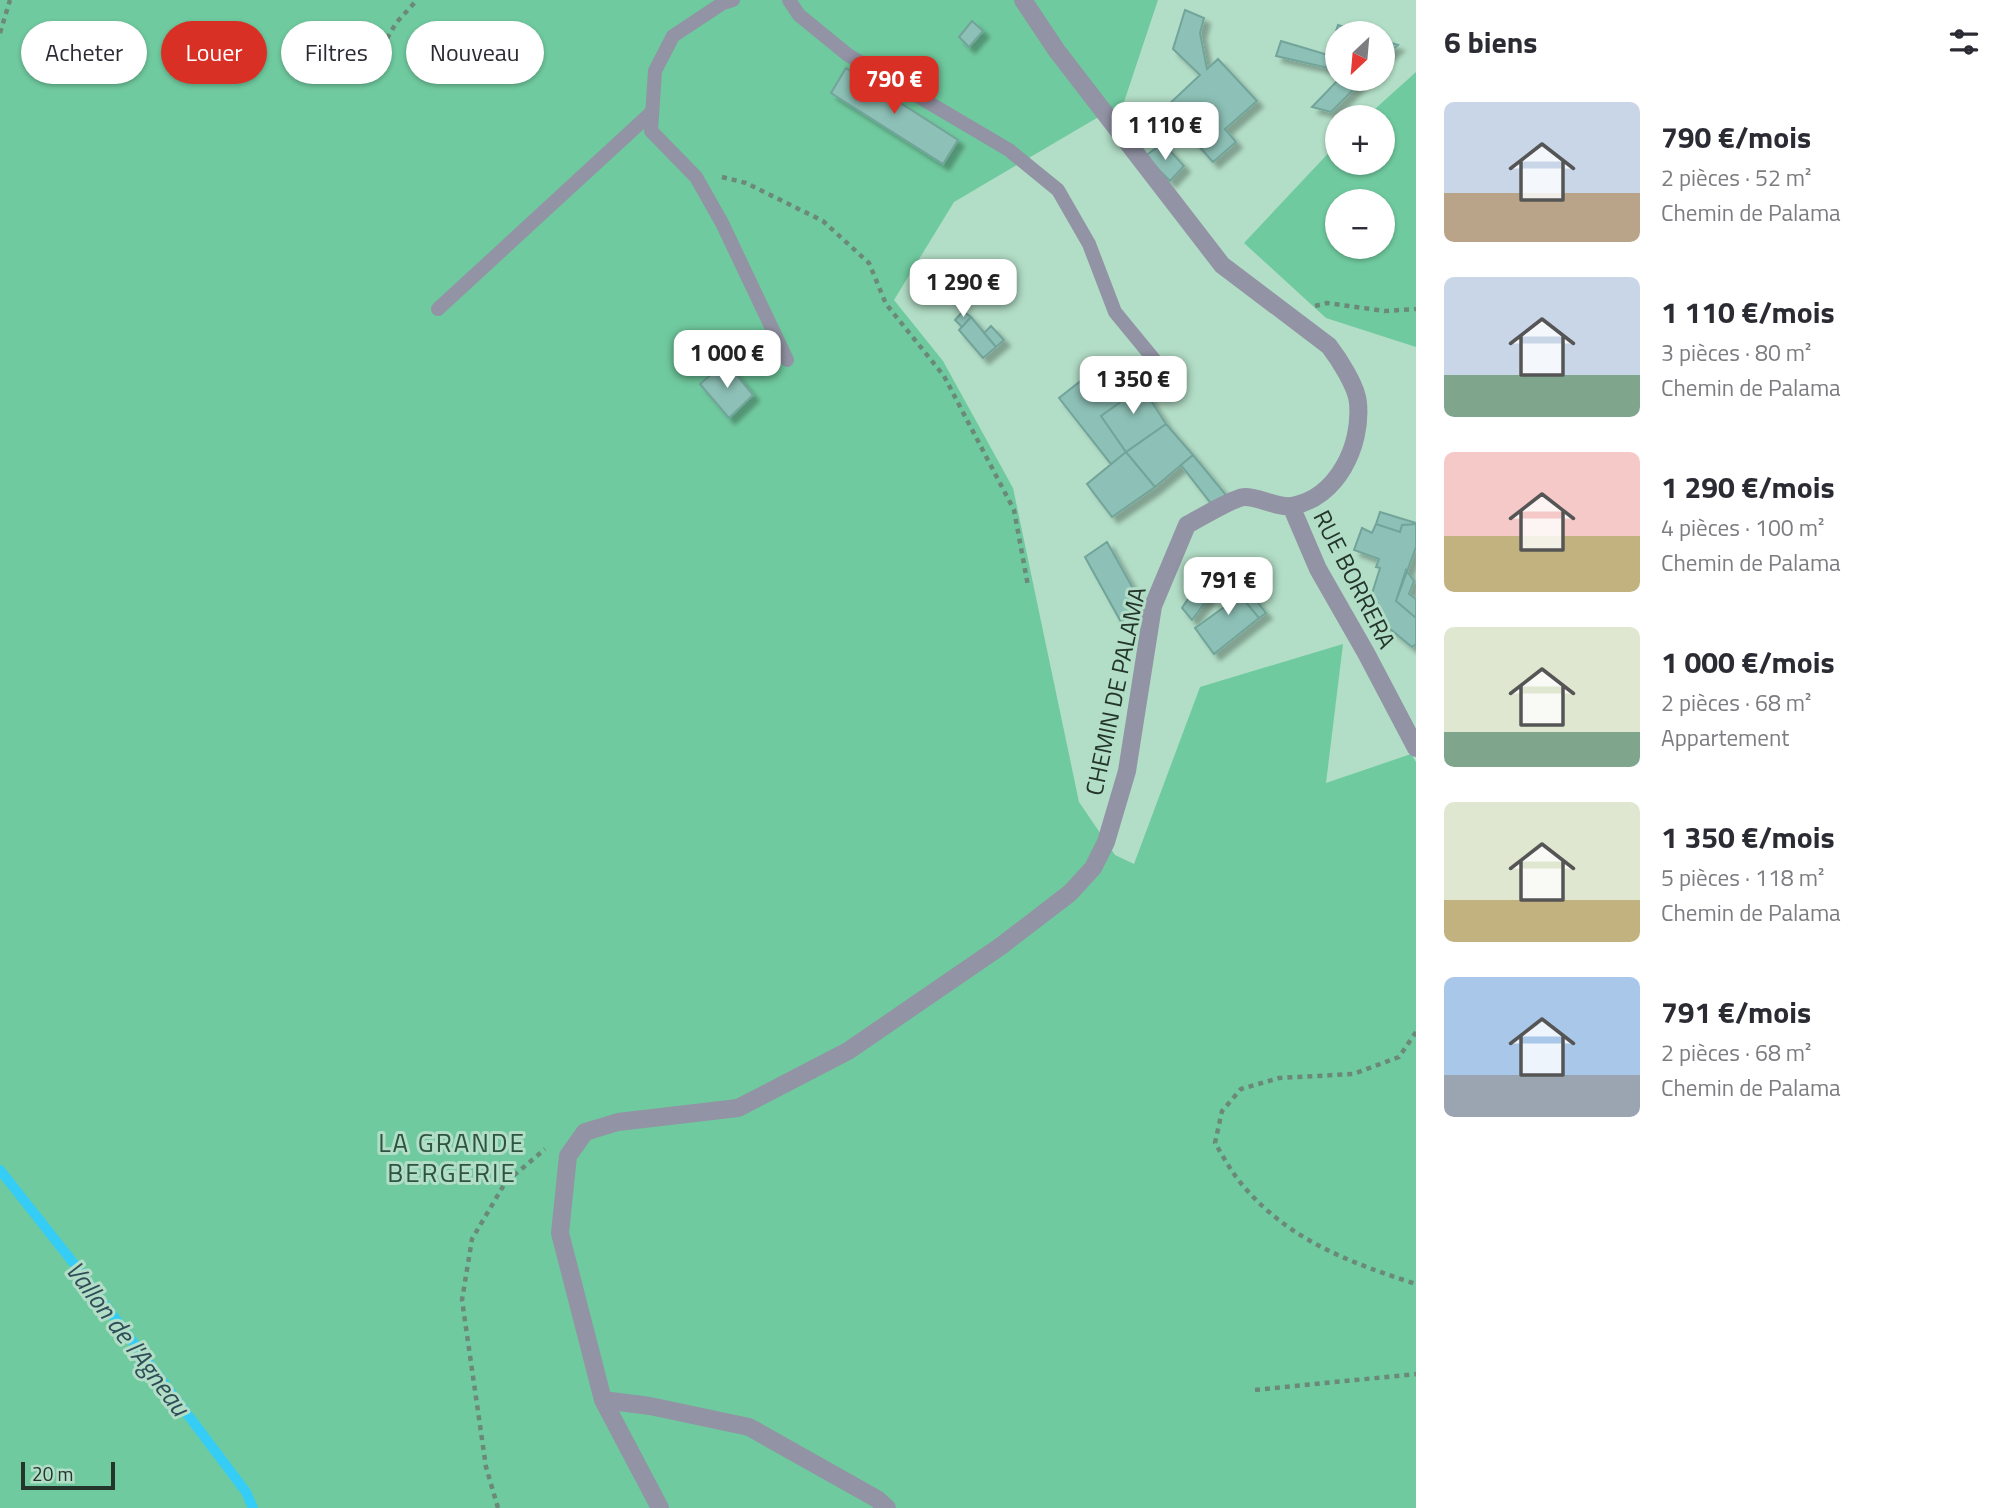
<!DOCTYPE html>
<html lang="fr">
<meta charset="utf-8">
<style>
body{margin:0;font-family:"Titillium Web",sans-serif;background:#f2f2f3;color:#2b2b33;height:100vh;display:flex;flex-direction:column;font-size:26px;white-space:nowrap}
*{box-sizing:border-box;margin:0}
p{font-size:23px;color:#7c7c81}
.icon{flex:none;width:38px;height:38px;fill:none;stroke:currentColor;stroke-width:2;stroke-linecap:round;stroke-linejoin:round}
.map{position:relative;flex:1;overflow:hidden}
.sheet{display:flex;flex-direction:column;background:#fff;width:595px}
.sheet>*{flex:none}
.banner{position:absolute;left:21px;top:21px;width:665px;height:63px;display:flex;gap:14px}
.needle{width:46px;rotate:206deg}
.controls{position:absolute;left:1325px;top:21px;display:grid;gap:14px}
.controls a{display:grid;place-items:center;width:70px;height:70px;border-radius:50%;background:#fff;box-shadow:0 2px 5px #0004;font-size:35px}
.scale{position:absolute;left:21px;bottom:18px;width:94px;box-sizing:border-box;padding-left:7px;border:4px solid #24352c;border-top:0;font-size:19px;line-height:24px;white-space:nowrap;color:#24352c;-webkit-text-stroke:5px #b2ddc6;paint-order:stroke}
.price{position:absolute;translate:-50% -60px;padding:0 16px;border-radius:14px;background:#fff;color:#222;font-size:23px;line-height:46px;filter:drop-shadow(0 2px 4px #0008)}
.price::after{content:'';position:absolute;left:50%;top:42px;width:21px;height:16px;margin-left:-10px;background:inherit;clip-path:polygon(0 0,100% 0,50% 100%)}
.price.active{background:#d93025;color:#fff}
ul{padding:0;list-style:none}
li{display:flex;align-items:center;gap:21px;height:175px;padding:0 28px}
li span{display:grid;place-items:center;flex:none;width:196px;height:140px;border-radius:10px;color:#555}
li>.icon{margin-inline-start:auto}
span .icon{width:84px;height:84px;fill:#fffc;stroke-width:1}
li b{font-size:30px}
h2{display:flex;justify-content:space-between;align-items:center;height:84px;padding:0 28px;font-size:30px}
.tag{padding:0 24px;border-radius:32px;background:#fff;box-shadow:0 2px 5px #0004;font-size:24px;line-height:63px}
.tag.active{background:#d93025;color:#fff}
main{display:flex;flex:1;min-height:0}
.map>svg:first-child{display:block}
</style>
<main>
<div class="map">
<svg width="1416" height="1508" viewBox="0 0 1416 1508">
<defs>
<filter id="shadow"><feDropShadow dx="6" dy="6" stdDeviation="2" flood-color="#0004"/></filter>
</defs>
<rect width="100%" height="100%" fill="#b2ddc6"/>
<!-- green -->
<path fill="#70ca9f" fill-rule="evenodd" d="M 0,0 L 1158,0 L 1124,102 L 954,202 L 894,300 L 943,361 L 1013,488 L 1079,802 L 1115,855 L 1134,864 L 1200,687 L 1343,644 L 1326,783 L 1411,754 L 1416,762 L 1416,1508 L 0,1508 Z
M 1416,72 L 1416,347 L 1326,318 L 1244,243 L 1337,144 L 1337,163 L 1382,163 L 1382,117 L 1366,117 ZM 1337,201 L 1382,201 L 1382,247 L 1337,247 Z"/>
<g fill="none" stroke-linecap="round" stroke-linejoin="round">
<!-- stream -->
<path stroke="#35cdf6" stroke-width="10" d="M 0,1170 L 75,1265 L 246,1492 L 253,1508"/>
</g>
<!-- building -->
<path fill="#8dc0b6" stroke="#72a49a" stroke-width="2" filter="url(#shadow)" d="M 1185,10 L 1204,18 L 1200,33 L 1207,69 L 1218,59 L 1257,101 L 1225,129 L 1236,142 L 1213,162 L 1165,108 L 1200,75 L 1173,49 Z
M 972,21 L 983,31 L 969,47 L 959,37 Z
M 1338,25 L 1362,33 L 1337,33 L 1337,70 L 1276,56 L 1281,41 L 1328,55 Z
M 1382,40 L 1398,45 L 1382,60 Z
M 846,68 L 958,140 L 943,164 L 831,93 Z
M 1339,79 L 1364,79 L 1331,112 L 1312,107 Z
M 1163,143 L 1184,166 L 1170,181 L 1145,156 Z
M 963,311 L 971,317 L 962,327 L 955,320 Z
M 971,317 L 996,347 L 983,358 L 959,330 Z
M 991,326 L 1004,340 L 996,347 L 984,333 Z
M 726,362 L 753,395 L 729,418 L 700,384 Z
M 1101,365 L 1126,398 L 1101,416 L 1126,452 L 1111,464 L 1059,398 Z
M 1123,376 L 1136,387 L 1141,385 L 1166,424 L 1126,452 L 1101,416 L 1126,398 L 1115,381 Z
M 1166,424 L 1193,455 L 1155,487 L 1126,452 Z
M 1126,452 L 1155,487 L 1112,517 L 1087,484 Z
M 1193,455 L 1226,495 L 1213,506 L 1181,465 Z
M 1380,512 L 1416,523 L 1416,524 L 1402,525 L 1400,532 L 1376,524 Z
M 1376,524 L 1400,532 L 1402,525 L 1416,524 L 1416,547 L 1396,601 L 1416,618 L 1416,644 L 1412,647 L 1384,624 L 1373,609 L 1375,608 L 1370,600 L 1380,568 L 1376,567 L 1379,559 L 1354,550 L 1362,528 L 1372,533 Z
M 1107,542 L 1144,608 L 1121,622 L 1085,557 Z
M 1406,570 L 1414,581 L 1409,594 L 1416,599 L 1416,618 L 1396,601 Z
M 1236,575 L 1247,589 L 1240,595 L 1259,618 L 1214,654 L 1195,628 L 1227,605 L 1216,590 Z
M 1199,582 L 1209,597 L 1192,620 L 1182,608 Z
M 1247,589 L 1266,613 L 1259,618 L 1240,595 Z"/>
<g fill="none" stroke-linecap="round" stroke-linejoin="round">
<!-- path -->
<path stroke="#6b8979" stroke-width="4.5" stroke-dasharray="5 5" stroke-linecap="butt" d="M 0,33 L 10,0
M 370,73 L 372,57 L 385,42 L 396,23 L 417,0
M 722,177 L 746,183 L 823,221 L 869,263 L 886,304 L 944,376 L 1014,510 L 1028,586
M 1315,306 L 1327,303 L 1385,311 L 1416,309
M 1416,1032 L 1399,1057 L 1353,1074 L 1279,1078 L 1241,1089 L 1222,1111 L 1215,1143 C 1224,1158 1233,1175 1245,1188 C 1291,1241 1351,1263 1416,1284
M 1255,1390 L 1416,1374
M 498,1508 L 486,1467 L 462,1300 L 472,1239 L 505,1183 L 545,1149"/>
<!-- service -->
<path stroke="#9293a4" stroke-width="14" d="M 733,0 L 723,3 L 673,36 L 655,71 L 651,131 L 696,177 L 722,223 L 787,360
M 789,0 L 799,15 L 848,55 L 1009,150 L 1058,190 L 1089,244 L 1115,312 L 1175,385
M 438,309 L 652,112"/>
<!-- minor -->
<path stroke="#9293a4" stroke-width="18" d="M 1291,506 L 1318,569 L 1366,653 L 1416,748
M 603,1400 L 650,1406 L 749,1427 L 877,1499 L 887,1508
M 660,1508 L 603,1400 L 560,1233 L 568,1156 L 585,1132 L 618,1122 L 738,1108 L 848,1051 L 1001,946 L 1070,893 L 1093,868 L 1106,842 L 1127,771 L 1153,606 L 1187,525 C 1198,519 1235,497 1245,497 C 1260,497 1277,508 1292,506 C 1337,498 1362,446 1358,403 C 1357,387 1339,359 1329,346 L 1222,265 L 1057,51 L 1023,0"/>
</g>
<g text-anchor="middle" dominant-baseline="central" stroke-width="6" stroke-linejoin="round" paint-order="stroke">
<!-- street labels -->
<g font-size="24" fill="#24352c" stroke="#b2ddc6">
<text transform="translate(1355 579) rotate(63)">RUE BORRERA</text>
<text transform="translate(1115 691) rotate(-78)">CHEMIN DE PALAMA</text>
</g>
<!-- neighbourhood labels -->
<g font-size="26" letter-spacing="2" fill="#2c5440" stroke="#b2ddc6">
<text x="452" y="1142">LA GRANDE<tspan x="452" dy="30">BERGERIE</tspan></text>
</g>
<!-- water labels -->
<g font-size="26" font-style="italic" fill="#2f4d57" stroke="#b2ddc6">
<text transform="translate(128 1338) rotate(53)">Vallon de l'Agneau</text>
</g>
</g>
</svg>
<div class="controls">
<a><svg class="needle" viewBox="-14 -14 28 28"><path d="M0-13l5 13h-10z" fill="#e53935"/><path d="M0 13l5-13h-10z" fill="#7c7c81"/></svg></a>
<a>+</a>
<a>−</a>
</div>
<div class="scale">20 m</div>
<b class="price active" style="left:894px;top:116px">790 €</b>
<b class="price" style="left:1165px;top:162px">1 110 €</b>
<b class="price" style="left:963px;top:319px">1 290 €</b>
<b class="price" style="left:727px;top:390px">1 000 €</b>
<b class="price" style="left:1133px;top:416px">1 350 €</b>
<b class="price" style="left:1228px;top:617px">791 €</b>
<div class="banner">
<a class="tag">Acheter</a>
<a class="tag active">Louer</a>
<a class="tag">Filtres</a>
<a class="tag">Nouveau</a>
</div>
</div>
<section class="sheet">
<h2>6 biens<svg class="icon" aria-label="filters" viewBox="0 0 24 24"><path d="M4 7h16M4 17h16"/><circle cx="9" cy="7" r="2"/><circle cx="15" cy="17" r="2"/></svg></h2>
<ul>
<li><span style="background:linear-gradient(#c9d6e8 65%,#b9a48a 0)"><svg class="icon" aria-label="home" viewBox="0 0 24 24"><path d="M3 11l9-7 9 7M6 9v11h12V9"/></svg></span><div><b>790 €/mois</b><p>2 pièces · 52 m²</p><p>Chemin de Palama</p></div></li>
<li><span style="background:linear-gradient(#c9d6e8 70%,#7fa58c 0)"><svg class="icon" aria-label="home" viewBox="0 0 24 24"><path d="M3 11l9-7 9 7M6 9v11h12V9"/></svg></span><div><b>1 110 €/mois</b><p>3 pièces · 80 m²</p><p>Chemin de Palama</p></div></li>
<li><span style="background:linear-gradient(#f6c9c9 60%,#c2b280 0)"><svg class="icon" aria-label="home" viewBox="0 0 24 24"><path d="M3 11l9-7 9 7M6 9v11h12V9"/></svg></span><div><b>1 290 €/mois</b><p>4 pièces · 100 m²</p><p>Chemin de Palama</p></div></li>
<li><span style="background:linear-gradient(#dfe7d0 75%,#7fa58c 0)"><svg class="icon" aria-label="home" viewBox="0 0 24 24"><path d="M3 11l9-7 9 7M6 9v11h12V9"/></svg></span><div><b>1 000 €/mois</b><p>2 pièces · 68 m²</p><p>Appartement</p></div></li>
<li><span style="background:linear-gradient(#dfe7d0 70%,#c2b280 0)"><svg class="icon" aria-label="home" viewBox="0 0 24 24"><path d="M3 11l9-7 9 7M6 9v11h12V9"/></svg></span><div><b>1 350 €/mois</b><p>5 pièces · 118 m²</p><p>Chemin de Palama</p></div></li>
<li><span style="background:linear-gradient(#a9c7e8 70%,#9aa5b1 0)"><svg class="icon" aria-label="home" viewBox="0 0 24 24"><path d="M3 11l9-7 9 7M6 9v11h12V9"/></svg></span><div><b>791 €/mois</b><p>2 pièces · 68 m²</p><p>Chemin de Palama</p></div></li>
</ul>
</section>
</main>
